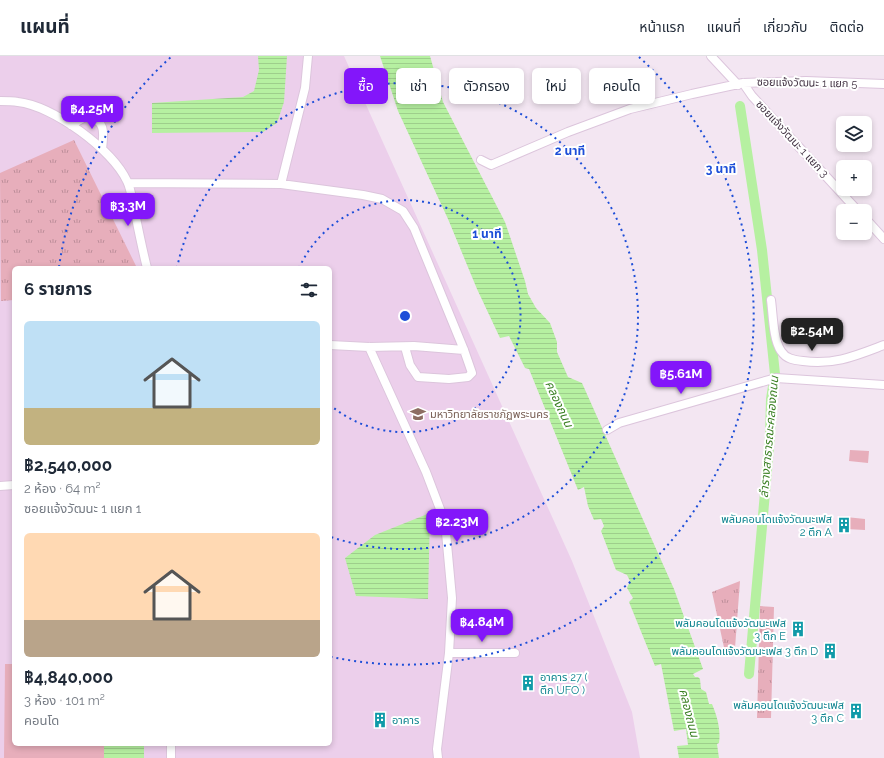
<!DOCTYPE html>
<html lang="th">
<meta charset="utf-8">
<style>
body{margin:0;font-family:Raleway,"Noto Sans Thai",sans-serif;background:#f2f2f3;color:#1f2937;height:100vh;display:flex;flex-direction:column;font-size:15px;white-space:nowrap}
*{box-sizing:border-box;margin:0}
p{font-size:13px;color:#747a83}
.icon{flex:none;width:22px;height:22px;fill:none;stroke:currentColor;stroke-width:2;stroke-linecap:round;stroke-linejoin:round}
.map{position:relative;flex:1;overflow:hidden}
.details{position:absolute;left:12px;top:210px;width:320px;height:480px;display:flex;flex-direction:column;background:#fff;border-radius:6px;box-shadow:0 2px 6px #0003}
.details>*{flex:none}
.top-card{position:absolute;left:344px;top:12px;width:380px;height:36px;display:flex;gap:8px}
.controls{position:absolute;left:836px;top:60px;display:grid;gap:8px}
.controls a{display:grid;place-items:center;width:36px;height:36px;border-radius:6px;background:#fff;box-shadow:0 2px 6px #0003;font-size:20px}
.price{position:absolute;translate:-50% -34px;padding:0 9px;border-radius:8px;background:#8316fa;color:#fff;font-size:13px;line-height:26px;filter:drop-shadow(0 1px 2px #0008)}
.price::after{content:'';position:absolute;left:50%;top:24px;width:12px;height:9px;margin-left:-6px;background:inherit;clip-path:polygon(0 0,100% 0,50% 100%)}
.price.selected{background:#222;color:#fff}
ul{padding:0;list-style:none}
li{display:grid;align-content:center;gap:8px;height:212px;padding:0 12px}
li span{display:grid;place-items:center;height:124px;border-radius:6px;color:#555}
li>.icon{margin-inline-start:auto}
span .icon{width:72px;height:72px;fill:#fffc;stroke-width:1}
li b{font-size:17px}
h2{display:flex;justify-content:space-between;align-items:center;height:48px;padding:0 12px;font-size:17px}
.pill{padding:0 14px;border-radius:6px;background:#fff;box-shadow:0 2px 6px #0003;font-size:14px;line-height:36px}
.pill.selected{background:#8316fa;color:#fff}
header{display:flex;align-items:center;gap:24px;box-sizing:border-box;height:56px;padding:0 20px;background:#fff;border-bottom:1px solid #e0e1e3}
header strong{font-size:19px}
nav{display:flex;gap:22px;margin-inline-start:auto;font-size:14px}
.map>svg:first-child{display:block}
</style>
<header>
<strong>แผนที่</strong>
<nav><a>หน้าแรก</a><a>แผนที่</a><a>เกี่ยวกับ</a><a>ติดต่อ</a></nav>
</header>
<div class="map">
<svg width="884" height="702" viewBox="0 0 884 702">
<defs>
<pattern id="park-tufts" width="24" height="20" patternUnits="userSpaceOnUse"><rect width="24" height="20" fill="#e7aebb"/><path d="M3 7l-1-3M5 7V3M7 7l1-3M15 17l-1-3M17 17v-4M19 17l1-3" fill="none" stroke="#bd8e9a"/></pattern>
<pattern id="water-rules" width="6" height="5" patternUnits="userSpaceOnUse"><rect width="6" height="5" fill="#b6f0a1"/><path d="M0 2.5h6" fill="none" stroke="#9ece8c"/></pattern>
</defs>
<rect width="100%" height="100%" fill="#f3e6f2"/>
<!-- education -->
<path fill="#eccfeb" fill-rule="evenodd" d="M 0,0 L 344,0 L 572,505 L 632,656 L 640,702 L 0,702 ZM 14,212 L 330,212 L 330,688 L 14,688 Z"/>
<!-- park -->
<path fill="url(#park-tufts)" d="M 74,84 L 137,212 L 14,212 L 14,244 L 1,245 L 0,117 Z
M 740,525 L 735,592 L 725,596 L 712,536 Z
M 760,550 L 774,551 L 771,662 L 757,662 Z"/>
<!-- pitch -->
<path fill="#e7aebb" d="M 850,394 L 869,395 L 868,407 L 849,405 Z
M 846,461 L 865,463 L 865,474 L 846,473 Z
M 5,608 L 14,608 L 14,688 L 104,688 L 104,702 L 4,702 Z"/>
<!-- water -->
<path fill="url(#water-rules)" d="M 258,0 L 287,0 L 284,46 L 277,67 L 263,76 L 152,77 L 152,47 L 243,41 L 254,35 L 259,14 Z
M 380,0 L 430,0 L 443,46 L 505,166 L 525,225 L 528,238 L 536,252 L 550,267 L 557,286 L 557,296 L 568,321 L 582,327 L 674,533 L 703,613 L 693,618 L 695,621 L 698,621 L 700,623 L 701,633 L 706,636 L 709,648 L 712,648 C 717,660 721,673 719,687 L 717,688 L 719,702 L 679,702 L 677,690 L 688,689 L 686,673 L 674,675 L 661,608 L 655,610 L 629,546 L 633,542 L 627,532 L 630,525 L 627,519 L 616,514 L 601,475 L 604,470 L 601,463 L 594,464 L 588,450 L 584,431 L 578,434 L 529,313 L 525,312 L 509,280 L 500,282 L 477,233 L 448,163 L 398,55 Z
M 430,457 L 428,543 L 356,540 L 345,502 L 375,479 Z
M 104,688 L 144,688 L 144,702 L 104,702 Z"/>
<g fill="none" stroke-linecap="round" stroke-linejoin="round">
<!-- canal -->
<path stroke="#b6f0a1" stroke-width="10" d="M 740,50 L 762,194 L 775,318 L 771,343 L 770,380 L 749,618"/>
<defs>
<path id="street" d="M 711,0 L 738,29
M 743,27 L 752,40 L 858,155
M 0,45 C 6,45 12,45 18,46 C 53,50 112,93 127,125 C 131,133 132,143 134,152 C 138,172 142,192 147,212
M 71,69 L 87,60 C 106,65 104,76 102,93
M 481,104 L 491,109 L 568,76 L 630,53 L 692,38 L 743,27 L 806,25 L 884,28
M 128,127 L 281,128 L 363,139 L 382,143 L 403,155 L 414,172 L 464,294 L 472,317 L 468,321 L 449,323 L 418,321 L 410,309 L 405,291
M 281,128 L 305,32 L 308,0
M 865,162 L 884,183
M 771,244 C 773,259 773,283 781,295 C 786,303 794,304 803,305 C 835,309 855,300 884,289
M 330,289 L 369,291 L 414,290 L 464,294
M 369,291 L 426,416 L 445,466 L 452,542 L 449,597 L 437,693 L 438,702
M 607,374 L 619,367 L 776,322 L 884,329
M 0,430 L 14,429
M 449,597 L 515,597
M 171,702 L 171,688"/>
</defs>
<!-- street casing -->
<use href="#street" stroke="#dcc5dc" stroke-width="10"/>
<!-- street -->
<use href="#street" stroke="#fff" stroke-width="8"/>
</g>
<!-- distance rings -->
<g fill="none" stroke="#1d4ed8" stroke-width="2" stroke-dasharray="2 4">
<path d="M299 212A116 116 0 1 1 330 349"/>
<path d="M177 212A233 233 0 1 1 331 481"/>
<path d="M59 211A349 349 0 0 1 171 1M639 1A349 349 0 0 1 332 601"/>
</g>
<!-- icons -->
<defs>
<symbol id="university-bare" viewBox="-9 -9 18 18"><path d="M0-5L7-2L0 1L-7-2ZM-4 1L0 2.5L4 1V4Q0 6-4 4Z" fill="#8d6e63" stroke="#fff" stroke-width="2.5" paint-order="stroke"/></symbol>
<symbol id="building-bare" viewBox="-9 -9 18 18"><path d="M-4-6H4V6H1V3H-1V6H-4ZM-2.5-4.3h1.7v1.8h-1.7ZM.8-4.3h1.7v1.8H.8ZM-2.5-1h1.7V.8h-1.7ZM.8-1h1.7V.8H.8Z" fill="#0f9aa8" stroke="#fff" stroke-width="2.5" paint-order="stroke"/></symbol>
</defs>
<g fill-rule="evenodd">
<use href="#university-bare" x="407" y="347" width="22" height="22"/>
<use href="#building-bare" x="833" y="458" width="22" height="22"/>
<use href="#building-bare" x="787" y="562" width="22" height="22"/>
<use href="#building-bare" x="819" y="584" width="22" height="22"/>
<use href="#building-bare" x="517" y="616" width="22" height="22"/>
<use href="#building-bare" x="845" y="644" width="22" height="22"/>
<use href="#building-bare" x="369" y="653" width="22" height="22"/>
</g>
<g text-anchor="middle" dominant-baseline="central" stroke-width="4" stroke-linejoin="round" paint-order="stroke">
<!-- street labels -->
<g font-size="11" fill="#443545" stroke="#fff">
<text transform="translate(807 27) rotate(1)">ซอยแจ้งวัฒนะ 1 แยก 5</text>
<text transform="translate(792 83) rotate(47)">ซอยแจ้งวัฒนะ 1 แยก 3</text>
</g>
<!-- education labels -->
<g font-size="11" fill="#785e54" stroke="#fff" text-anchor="start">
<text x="430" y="358">มหาวิทยาลัยราชภัฏพระนคร</text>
</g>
<!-- culture labels -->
<g font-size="11" fill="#0d838f" stroke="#fff" text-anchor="end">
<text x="832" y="463">พลัมคอนโดแจ้งวัฒนะเฟส<tspan x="832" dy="13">2 ตึก A</tspan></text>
<text x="786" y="567">พลัมคอนโดแจ้งวัฒนะเฟส<tspan x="786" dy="13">3 ตึก E</tspan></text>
<text x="818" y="595">พลัมคอนโดแจ้งวัฒนะเฟส 3 ตึก D</text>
<text x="540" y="621" text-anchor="start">อาคาร 27 (<tspan x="540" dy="13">ตึก UFO )</tspan></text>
<text x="844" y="649">พลัมคอนโดแจ้งวัฒนะเฟส<tspan x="844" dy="13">3 ตึก C</tspan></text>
<text x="392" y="664" text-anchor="start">อาคาร</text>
</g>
<!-- water labels -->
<g font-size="12" font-style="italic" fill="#3c8125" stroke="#fff">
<text transform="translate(559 348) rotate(65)">คลองถนน</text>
<text transform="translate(769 381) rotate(-85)">ลำรางสาธารณะคลองถนน</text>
<text transform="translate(689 657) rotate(76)">คลองถนน</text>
</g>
</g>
<circle cx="405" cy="260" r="6" fill="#1d4ed8" stroke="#fff" stroke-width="2"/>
<g font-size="12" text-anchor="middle" font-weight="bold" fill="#1d4ed8" stroke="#fff" stroke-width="4" stroke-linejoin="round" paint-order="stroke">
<text x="570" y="99">2 นาที</text>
<text x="721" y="117">3 นาที</text>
<text x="487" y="182">1 นาที</text>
</g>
</svg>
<div class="controls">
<a><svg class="icon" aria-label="layers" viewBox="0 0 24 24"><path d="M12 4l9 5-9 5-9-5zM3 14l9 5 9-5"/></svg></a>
<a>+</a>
<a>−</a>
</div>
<b class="price" style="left:92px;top:74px">฿4.25M</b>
<b class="price" style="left:128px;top:171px">฿3.3M</b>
<b class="price selected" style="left:812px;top:296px">฿2.54M</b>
<b class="price" style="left:681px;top:339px">฿5.61M</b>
<b class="price" style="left:457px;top:487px">฿2.23M</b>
<b class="price" style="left:482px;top:587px">฿4.84M</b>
<div class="top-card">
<a class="pill selected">ซื้อ</a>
<a class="pill">เช่า</a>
<a class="pill">ตัวกรอง</a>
<a class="pill">ใหม่</a>
<a class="pill">คอนโด</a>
</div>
<section class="details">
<h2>6 รายการ<svg class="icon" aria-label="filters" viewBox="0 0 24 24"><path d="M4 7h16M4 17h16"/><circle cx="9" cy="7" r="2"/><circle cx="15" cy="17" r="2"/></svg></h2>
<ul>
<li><span style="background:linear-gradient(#bfe0f5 70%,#c2b280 0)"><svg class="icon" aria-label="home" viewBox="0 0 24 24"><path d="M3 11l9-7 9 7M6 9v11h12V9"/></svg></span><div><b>฿2,540,000</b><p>2 ห้อง · 64 m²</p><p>ซอยแจ้งวัฒนะ 1 แยก 1</p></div></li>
<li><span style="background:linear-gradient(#ffd9b3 70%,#b9a48a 0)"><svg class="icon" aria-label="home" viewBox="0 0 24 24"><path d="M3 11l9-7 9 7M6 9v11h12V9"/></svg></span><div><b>฿4,840,000</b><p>3 ห้อง · 101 m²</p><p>คอนโด</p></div></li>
</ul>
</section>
</div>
